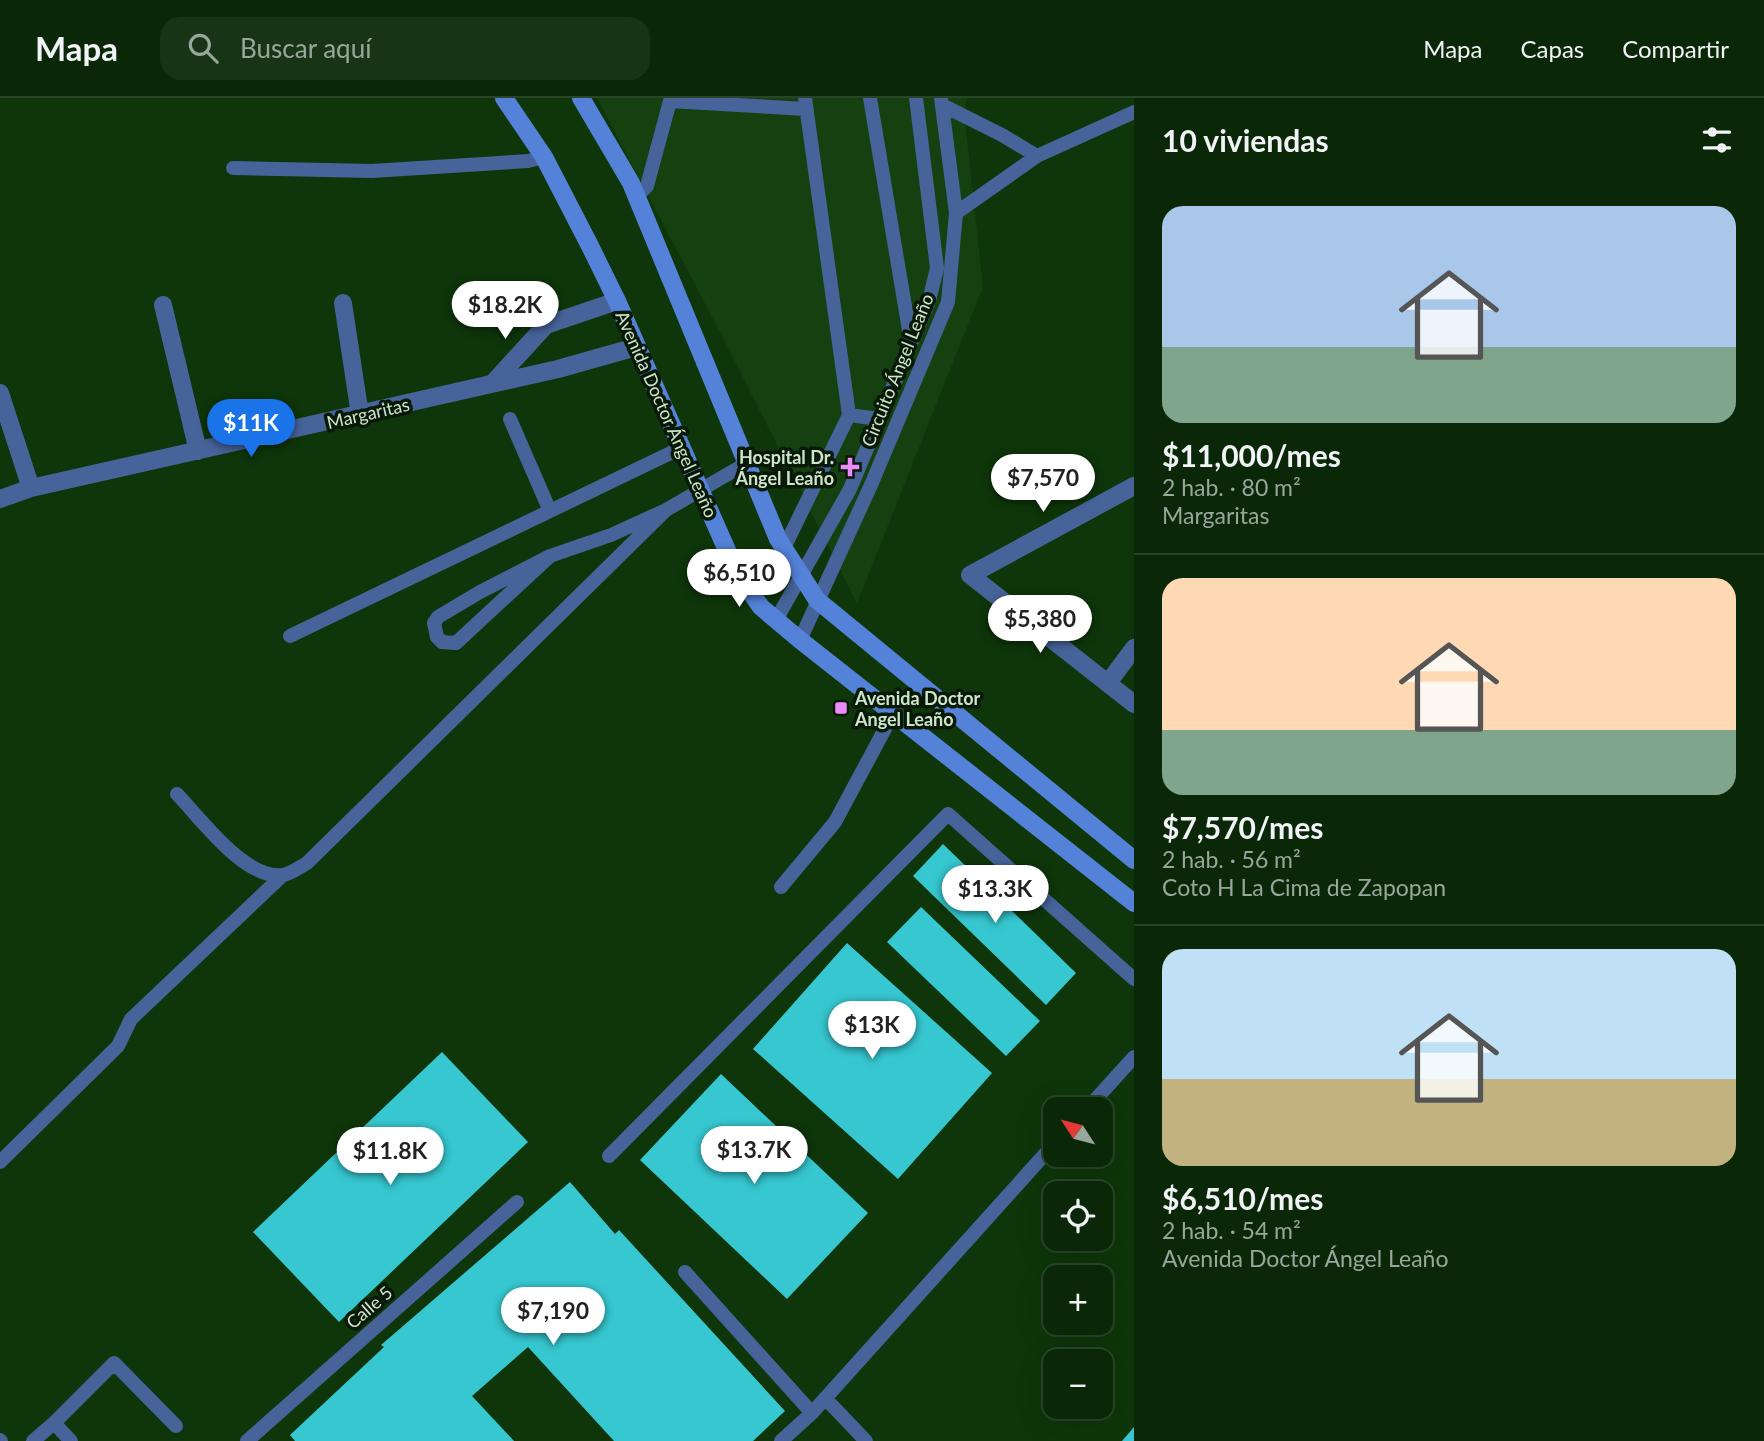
<!DOCTYPE html>
<html lang="es">
<meta charset="utf-8">
<style>
body{margin:0;font-family:Lato,sans-serif;background:#183416;color:#f1f3f6;height:100vh;display:flex;flex-direction:column;font-size:26px;white-space:nowrap}
*{box-sizing:border-box;margin:0}
p{font-size:23px;color:#99a69c}
.icon{flex:none;width:38px;height:38px;fill:none;stroke:currentColor;stroke-width:2;stroke-linecap:round;stroke-linejoin:round}
.map{position:relative;flex:1;overflow:hidden}
.side{display:flex;flex-direction:column;background:#0a2808;width:630px}
.side>*{flex:none}
.needle{width:46px;rotate:306deg}
.controls{position:absolute;left:1043px;top:999px;display:grid;gap:14px}
.controls a{display:grid;place-items:center;width:70px;height:70px;border-radius:14px;background:#0a2808;box-shadow:0 7px 28px #0002,0 0 0 2px #2a4429;font-size:35px}
.price{position:absolute;translate:-50% -60px;padding:0 16px;border-radius:24px;background:#fff;color:#222;font-size:23px;line-height:46px;filter:drop-shadow(0 2px 4px #0008)}
.price::after{content:'';position:absolute;left:50%;top:42px;width:21px;height:16px;margin-left:-10px;background:inherit;clip-path:polygon(0 0,100% 0,50% 100%)}
.price.current{background:#1a73e8;color:#fff}
ul{padding:0;list-style:none}
li{display:grid;align-content:center;gap:14px;height:371px;padding:0 28px}
li+li{border-top:2px solid #2a4429}
li span{display:grid;place-items:center;height:217px;border-radius:21px;color:#555}
li>.icon{margin-inline-start:auto}
span .icon{width:126px;height:126px;fill:#fffc;stroke-width:1}
li b{font-size:30px}
h2{display:flex;justify-content:space-between;align-items:center;height:84px;padding:0 28px;font-size:30px}
header{display:flex;align-items:center;gap:42px;box-sizing:border-box;height:98px;padding:0 35px;background:#0a2808;border-bottom:2px solid #2a4429}
header strong{font-size:33px}
nav{display:flex;gap:38px;margin-inline-start:auto;font-size:24px}
.search{width:490px;height:63px;background:#183416;display:flex;align-items:center;gap:18px;box-sizing:border-box;padding:0 24px;border-radius:21px;color:#99a69c;font-size:26px}
main{display:flex;flex:1;min-height:0}
.map>svg:first-child{display:block}
</style>
<header>
<strong>Mapa</strong>
<div class="search"><svg class="icon" aria-label="search" viewBox="0 0 24 24"><circle cx="10" cy="10" r="6"/><path d="M15 15l6 6"/></svg>Buscar aquí</div>
<nav><a>Mapa</a><a>Capas</a><a>Compartir</a></nav>
</header>
<main>
<div class="map">
<svg width="1134" height="1343" viewBox="0 0 1134 1343">
<rect width="100%" height="100%" fill="#0e360a"/>
<!-- built -->
<path fill="#14410f" d="M 597,0 L 967,0 L 964,14 L 983,189 L 857,505 L 720,234 Z"/>
<!-- building -->
<path fill="#36c7d0" d="M 943,746 L 1076,875 L 1046,907 L 913,778 Z
M 921,809 L 1040,923 L 1006,958 L 887,844 Z
M 847,845 L 992,975 L 898,1081 L 753,951 Z
M 442,954 L 528,1044 L 339,1224 L 253,1134 Z
M 721,976 L 868,1115 L 787,1201 L 640,1062 Z
M 570,1084 L 615,1136 L 619,1132 L 785,1313 L 753,1343 L 614,1343 L 528,1249 L 472,1298 L 514,1343 L 295,1343 L 290,1337 L 384,1249 L 381,1247 Z
M 1134,1329 L 1134,1343 L 1122,1343 Z"/>
<g fill="none" stroke-linecap="round" stroke-linejoin="round">
<!-- lane -->
<path stroke="#47649a" stroke-width="14" d="M 870,0 L 911,244
M 942,7 L 1002,37 L 1037,58
M 233,70 L 372,73 L 528,63 L 544,59
M 636,99 L 647,88 L 670,3 L 806,11
M 956,115 L 1037,58 L 1134,14
M 849,317 L 879,321
M 510,321 L 550,413
M 784,450 L 849,317 L 805,0
M 550,458 L 456,545 L 442,544 L 437,539 L 434,525 L 438,519 L 480,494 L 550,458 L 611,437 L 666,412 L 747,365
M 776,522 L 850,391 L 929,203 L 937,170 L 916,0
M 290,538 L 681,350
M 800,542 L 871,387 L 948,204 L 956,115 L 941,0
M 177,696 C 201,721 245,782 283,777 C 290,776 300,769 307,765 L 666,412
M 781,789 L 835,724 L 893,616
M 1086,1012 L 1134,959
M 609,1058 L 948,716 L 1134,881
M 0,1064 L 118,948 L 131,921 L 283,777
M 685,1174 L 812,1315
M 825,1300 L 866,1343
M 54,1325 L 71,1343
M 0,1342 L 1,1343
M 33,1343 L 54,1325 L 114,1265 L 176,1328
M 247,1343 L 517,1104
M 781,1343 L 812,1315 L 1055,1045"/>
<!-- street -->
<path stroke="#47649a" stroke-width="18" d="M 343,205 L 360,317
M 163,207 L 198,353
M 492,286 L 546,227 L 617,203
M 0,295 L 31,390
M 1134,388 L 970,477 L 1134,606
M 0,401 L 31,390 L 558,271 L 636,249
M 1108,585 L 1134,550"/>
<!-- secondary -->
<path stroke="#5482d9" stroke-width="18" d="M 504,0 L 544,59 L 590,148 L 617,203 L 737,475 L 761,509 L 800,542 L 1134,805
M 581,0 L 631,85 L 778,441 L 817,502 L 1134,762"/>
</g>
<!-- markers -->
<g fill="#ec8cfb" stroke="#091907" stroke-width="2.5">
<path d="M846.5 358.5h7v7h7v7h-7v7h-7v-7h-7v-7h7z"/>
<rect x="834" y="603" width="14" height="14" rx="3.5"/>
</g>
<g text-anchor="middle" dominant-baseline="central" stroke-width="7" stroke-linejoin="round" paint-order="stroke">
<!-- street labels -->
<g font-size="18" fill="#cee4cb" stroke="#091907">
<text transform="translate(897 272) rotate(-68)">Circuito Ángel Leaño</text>
<text transform="translate(368 315) rotate(-13)">Margaritas</text>
<text transform="translate(667 316) rotate(66)">Avenida Doctor Ángel Leaño</text>
<text transform="translate(369 1209) rotate(-41)">Calle 5</text>
</g>
<!-- poi labels -->
<g font-size="18" font-weight="bold" fill="#cee4cb" stroke="#091907" text-anchor="end">
<text x="834" y="359">Hospital Dr.<tspan x="834" dy="21">Ángel Leaño</tspan></text>
<text x="855" y="600" text-anchor="start">Avenida Doctor<tspan x="855" dy="21">Angel Leaño</tspan></text>
</g>
</g>
</svg>
<div class="controls">
<a><svg class="needle" viewBox="-14 -14 28 28"><path d="M0-13l5 13h-10z" fill="#e53935"/><path d="M0 13l5-13h-10z" fill="#99a69c"/></svg></a>
<a><svg class="icon" aria-label="locate" viewBox="0 0 24 24"><circle cx="12" cy="12" r="6"/><path d="M12 2v4M12 18v4M2 12h4M18 12h4"/></svg></a>
<a>+</a>
<a>−</a>
</div>
<b class="price" style="left:505px;top:243px">$18.2K</b>
<b class="price current" style="left:251px;top:361px">$11K</b>
<b class="price" style="left:1043px;top:416px">$7,570</b>
<b class="price" style="left:739px;top:511px">$6,510</b>
<b class="price" style="left:1040px;top:557px">$5,380</b>
<b class="price" style="left:995px;top:827px">$13.3K</b>
<b class="price" style="left:872px;top:963px">$13K</b>
<b class="price" style="left:754px;top:1088px">$13.7K</b>
<b class="price" style="left:390px;top:1089px">$11.8K</b>
<b class="price" style="left:553px;top:1249px">$7,190</b>
</div>
<section class="side">
<h2>10 viviendas<svg class="icon" aria-label="filters" viewBox="0 0 24 24"><path d="M4 7h16M4 17h16"/><circle cx="9" cy="7" r="2"/><circle cx="15" cy="17" r="2"/></svg></h2>
<ul>
<li><span style="background:linear-gradient(#a9c7e8 65%,#7fa58c 0)"><svg class="icon" aria-label="home" viewBox="0 0 24 24"><path d="M3 11l9-7 9 7M6 9v11h12V9"/></svg></span><div><b>$11,000/mes</b><p>2 hab. · 80 m²</p><p>Margaritas</p></div></li>
<li><span style="background:linear-gradient(#ffd9b3 70%,#7fa58c 0)"><svg class="icon" aria-label="home" viewBox="0 0 24 24"><path d="M3 11l9-7 9 7M6 9v11h12V9"/></svg></span><div><b>$7,570/mes</b><p>2 hab. · 56 m²</p><p>Coto H La Cima de Zapopan</p></div></li>
<li><span style="background:linear-gradient(#bfe0f5 60%,#c2b280 0)"><svg class="icon" aria-label="home" viewBox="0 0 24 24"><path d="M3 11l9-7 9 7M6 9v11h12V9"/></svg></span><div><b>$6,510/mes</b><p>2 hab. · 54 m²</p><p>Avenida Doctor Ángel Leaño</p></div></li>
</ul>
</section>
</main>
